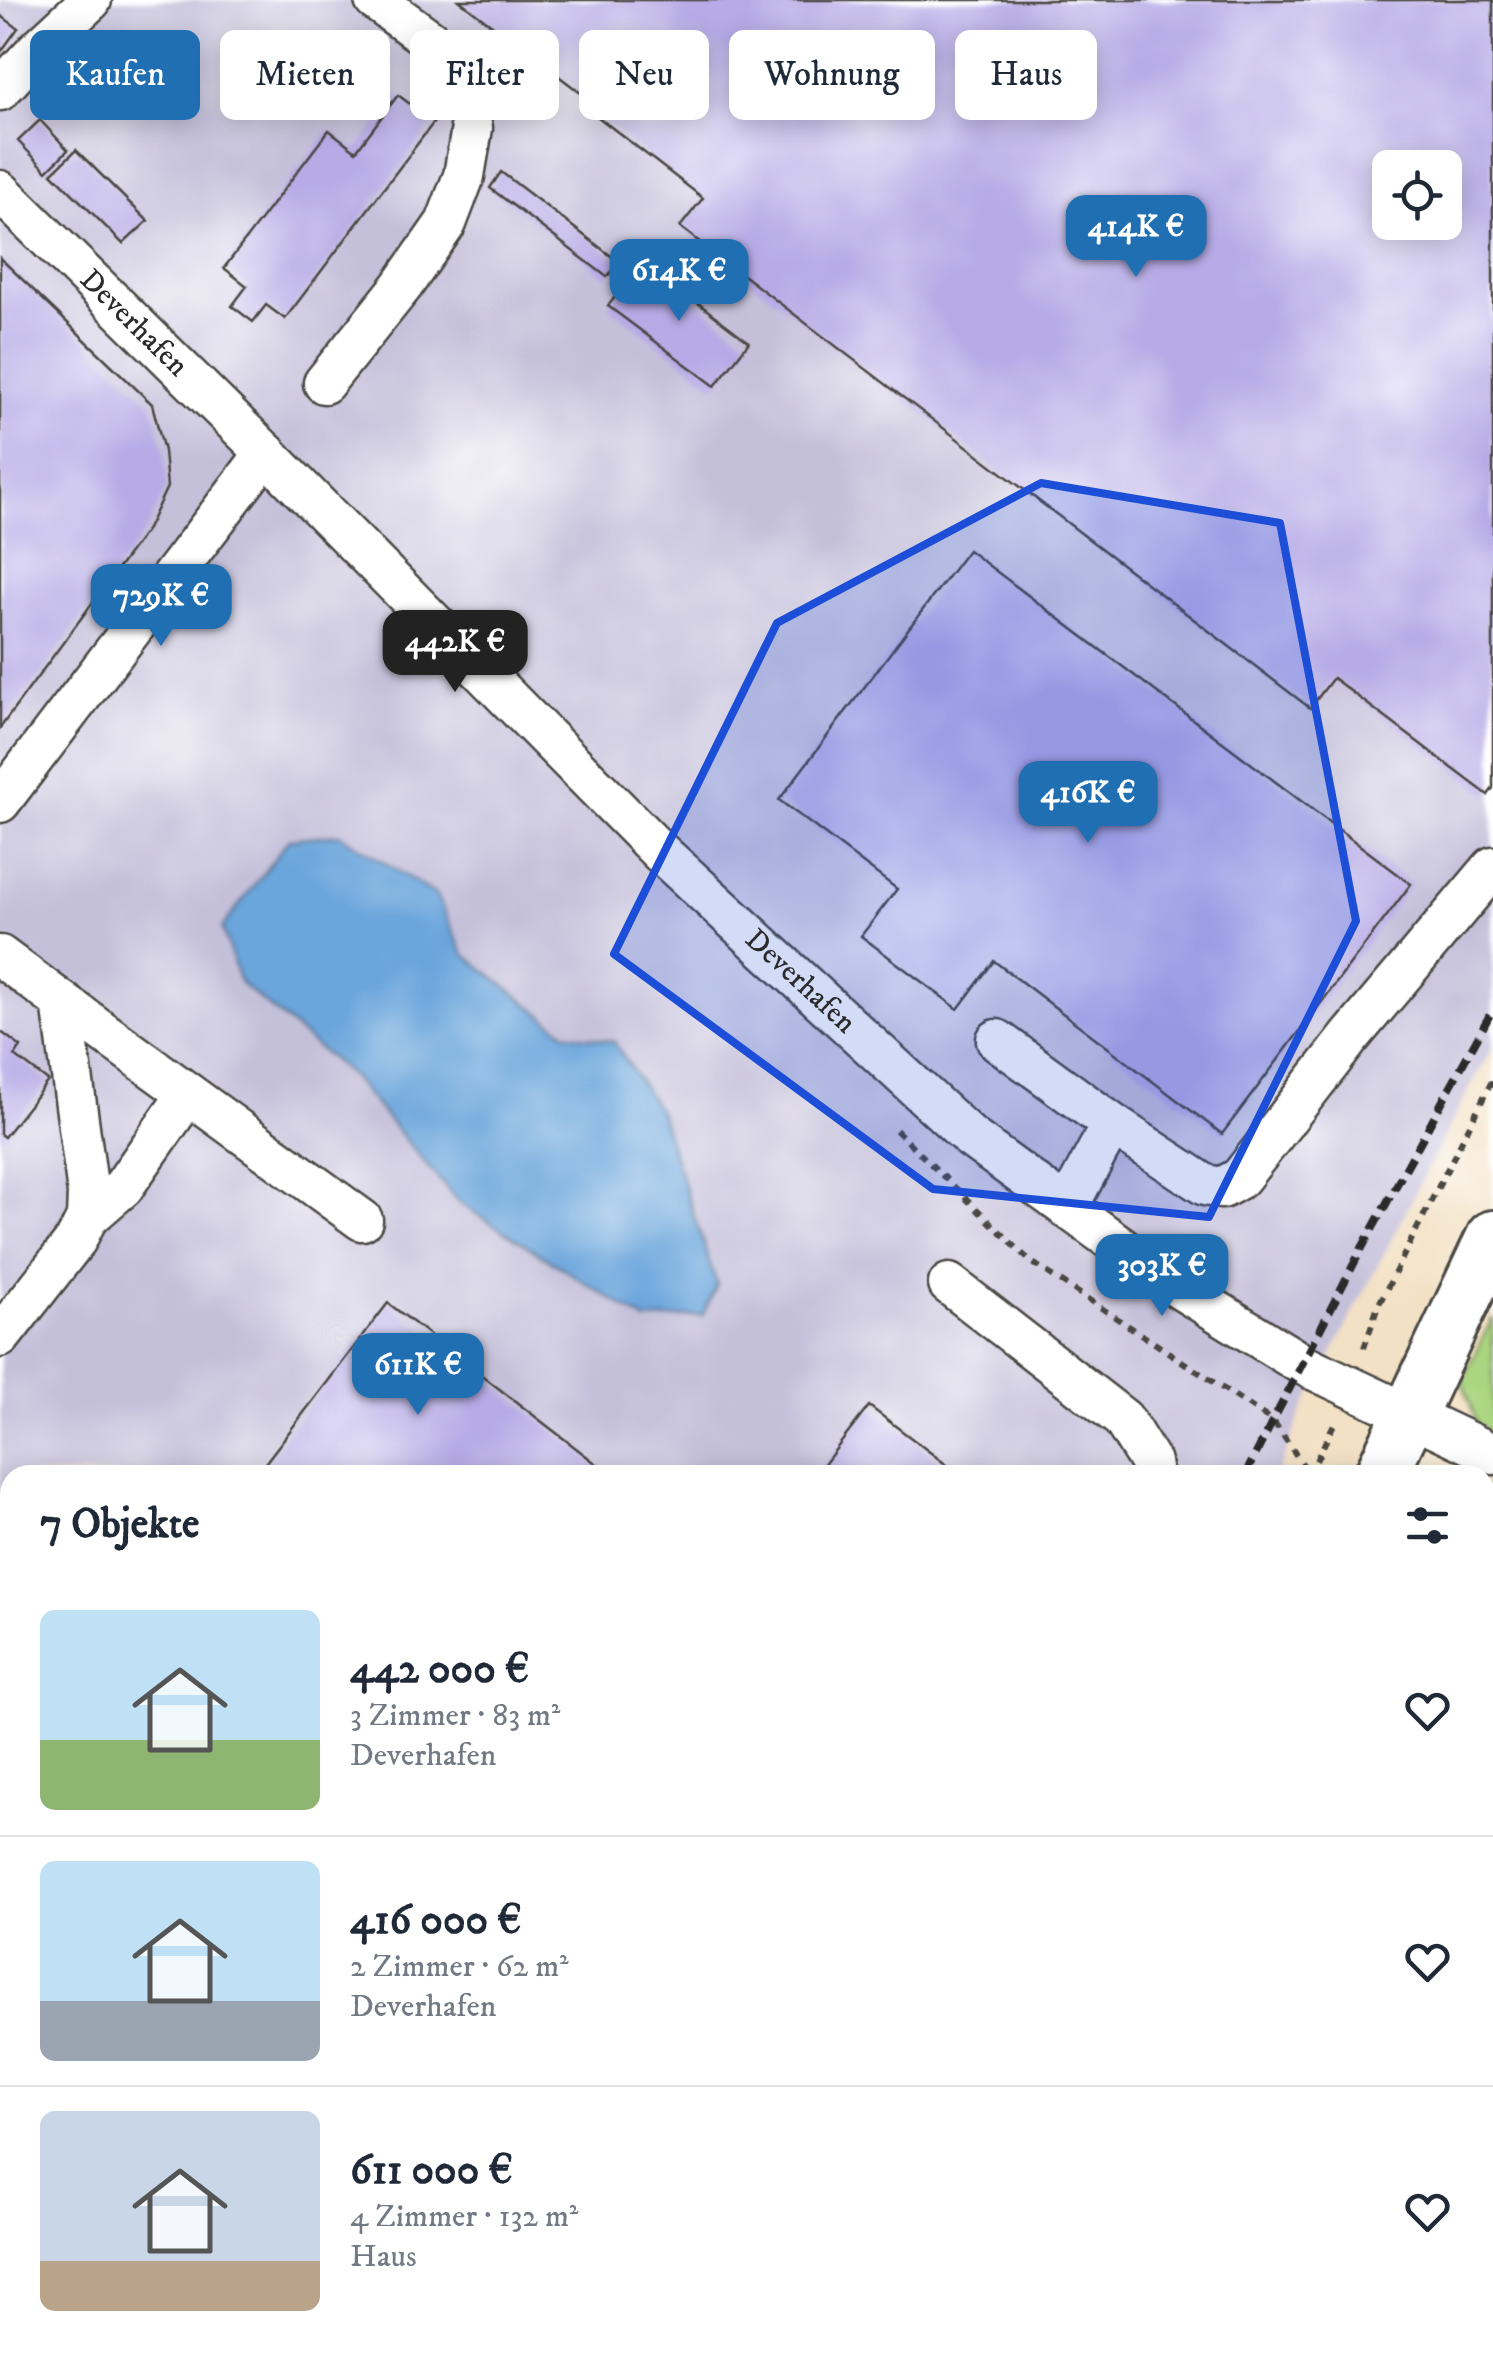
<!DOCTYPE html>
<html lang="de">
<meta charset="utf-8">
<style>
body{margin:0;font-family:"IM FELL DW Pica",serif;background:#f2f2f3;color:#1f2937;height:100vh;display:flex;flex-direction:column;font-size:38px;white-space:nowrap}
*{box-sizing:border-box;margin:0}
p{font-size:32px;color:#747a83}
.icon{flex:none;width:55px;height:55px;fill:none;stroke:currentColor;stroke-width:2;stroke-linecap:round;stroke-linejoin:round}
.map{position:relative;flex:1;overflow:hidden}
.drawer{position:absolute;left:0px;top:1465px;width:1495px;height:890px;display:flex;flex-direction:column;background:#fff;border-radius:30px 30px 0 0;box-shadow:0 5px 25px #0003}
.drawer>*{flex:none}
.top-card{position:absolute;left:30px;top:30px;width:1435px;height:90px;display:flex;gap:20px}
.buttons{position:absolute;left:1372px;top:150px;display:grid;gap:20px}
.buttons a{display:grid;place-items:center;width:90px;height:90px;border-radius:15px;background:#fff;box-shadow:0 5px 25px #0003;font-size:50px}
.price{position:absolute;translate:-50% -85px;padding:0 22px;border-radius:20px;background:#1f6fb2;color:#fff;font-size:32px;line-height:65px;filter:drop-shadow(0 2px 5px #0008)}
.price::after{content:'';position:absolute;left:50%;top:60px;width:30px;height:22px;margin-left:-15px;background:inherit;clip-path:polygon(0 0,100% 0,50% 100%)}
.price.current{background:#222;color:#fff}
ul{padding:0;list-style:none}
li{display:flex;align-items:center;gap:30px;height:250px;padding:0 40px}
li+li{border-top:2px solid #e0e1e3}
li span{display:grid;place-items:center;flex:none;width:280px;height:200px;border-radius:15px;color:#555}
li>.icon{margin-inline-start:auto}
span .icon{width:120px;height:120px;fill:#fffc;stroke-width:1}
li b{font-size:42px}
h2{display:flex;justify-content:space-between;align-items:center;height:120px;padding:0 40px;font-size:42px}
.tag{padding:0 35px;border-radius:15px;background:#fff;box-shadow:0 5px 25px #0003;font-size:35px;line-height:90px}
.tag.current{background:#1f6fb2;color:#fff}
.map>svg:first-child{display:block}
</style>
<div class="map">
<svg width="1493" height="2355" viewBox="0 0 1493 2355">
<rect width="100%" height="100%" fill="#fff"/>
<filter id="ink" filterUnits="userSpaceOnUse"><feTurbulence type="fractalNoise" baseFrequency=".01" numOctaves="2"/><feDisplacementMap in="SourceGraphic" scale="20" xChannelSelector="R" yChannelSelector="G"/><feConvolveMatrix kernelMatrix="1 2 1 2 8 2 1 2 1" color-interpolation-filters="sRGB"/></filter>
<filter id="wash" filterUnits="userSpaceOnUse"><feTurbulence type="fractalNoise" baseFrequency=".0048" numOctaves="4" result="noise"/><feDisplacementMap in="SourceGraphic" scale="40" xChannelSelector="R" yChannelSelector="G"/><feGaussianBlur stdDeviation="2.25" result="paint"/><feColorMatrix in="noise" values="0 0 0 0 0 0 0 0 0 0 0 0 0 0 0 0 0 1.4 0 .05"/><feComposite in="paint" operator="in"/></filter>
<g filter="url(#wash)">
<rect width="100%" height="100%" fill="#f3e1c5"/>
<!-- industrial -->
<path fill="#c5c0da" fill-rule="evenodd" d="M 0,0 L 1493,0 L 1493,1048 L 1467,1093 L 1300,1416 L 1277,1475 L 10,1475 L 10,2345 L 1020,2345 L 1020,2355 L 0,2355 ZM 1390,168 L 1445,168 L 1445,222 L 1390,222 Z"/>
<!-- green -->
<path fill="#abd580" stroke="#6b8056" stroke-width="2.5" d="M 1493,1317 L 1493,1434 L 1477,1425 L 1462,1380 Z"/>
<!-- water -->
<path fill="#6aa5db" stroke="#4a6883" stroke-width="2.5" d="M 339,834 L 436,895 L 464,954 L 566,1033 L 614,1042 L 660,1113 L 717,1285 L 703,1315 L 646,1321 L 458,1202 L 349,1074 L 240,983 L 222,928 L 289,839 Z"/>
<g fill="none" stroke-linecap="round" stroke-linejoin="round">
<!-- stream -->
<path stroke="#6aa5db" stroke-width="12" d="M 1463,1475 L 1466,1469
M 1206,2355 L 1207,2345"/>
</g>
<g id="blocks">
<!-- building -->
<path fill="#b6abe6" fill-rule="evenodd" d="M 459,0 L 1493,0 L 1493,788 L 1488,795 L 1333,678 L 1310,708 L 680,227 L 703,198 L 589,110 L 594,103 ZM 1390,168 L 1445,168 L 1445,222 L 1390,222 Z
M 0,15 L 18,28 L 0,53 Z
M 398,95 L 434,122 L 285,319 L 266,305 L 253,322 L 232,306 L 247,286 L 224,268 L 329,130 L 356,151 Z
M 40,120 L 68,150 L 47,171 L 18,141 Z
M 76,150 L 148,221 L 123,244 L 52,173 Z
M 501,172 L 619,262 L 607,277 L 490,188 Z
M 0,258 L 152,404 L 164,451 L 167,487 L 147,529 L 0,728 Z
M 643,261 L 749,342 L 715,386 L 608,306 Z
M 968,550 L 1411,884 L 1222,1134 L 994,961 L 958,1009 L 861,936 L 897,889 L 779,800 Z
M 0,1031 L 21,1047 L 15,1056 L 48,1081 L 4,1137 L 0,1134 Z
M 388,1303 L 611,1475 L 256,1475 Z
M 869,1406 L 960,1475 L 816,1475 Z
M 10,1795 L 10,2032 L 0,2024 L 0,1808 Z
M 0,2163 L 10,2171 L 10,2345 L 28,2345 L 21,2355 L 0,2355 Z"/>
</g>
</g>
<g filter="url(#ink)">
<use href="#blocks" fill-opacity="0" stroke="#494642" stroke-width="2.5"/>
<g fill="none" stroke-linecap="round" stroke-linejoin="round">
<defs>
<g id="minor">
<path d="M 0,90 L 36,51 L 91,0"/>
<path id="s1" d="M 0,191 L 266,453 L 659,851 L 970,1137 L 1171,1283 L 1302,1364 L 1493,1454"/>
<path d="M 324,383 L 402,286 L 446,223 L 464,176 L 472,128 L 460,76 L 430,40 L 375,0"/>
<path d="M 0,802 L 266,453"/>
<path d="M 0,956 L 62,1002 L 88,1193 L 87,1218 L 76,1240 L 0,1337"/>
<path d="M 62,1002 L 362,1220"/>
<path d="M 997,1040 L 1112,1124 L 1205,1185 L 1222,1188 L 1240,1178 L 1350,1037 L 1493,867"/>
<path d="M 1067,1208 L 1112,1124"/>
<path d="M 87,1218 L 123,1187 L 188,1094"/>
<path d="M 949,1284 L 1123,1419 L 1150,1462 L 1152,1475"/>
<path d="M 0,2062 L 10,2070"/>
<path d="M 370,2345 L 383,2355"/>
<path d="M 521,2355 L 529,2345"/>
</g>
<path id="major" d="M 1381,1475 L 1493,1237
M 1146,2355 L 1148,2345"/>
</defs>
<!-- minor casing -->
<use href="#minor" stroke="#494642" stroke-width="45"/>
<!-- major casing -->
<use href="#major" stroke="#494642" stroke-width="58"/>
<!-- path -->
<path stroke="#494642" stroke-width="6" stroke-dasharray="8 8" stroke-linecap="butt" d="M 896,1130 L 1030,1261 L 1274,1422 L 1309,1474
M 1364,1348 L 1378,1306 L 1493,1079
M 1309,1475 L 1336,1420"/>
<!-- minor -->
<use href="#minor" stroke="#fff" stroke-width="40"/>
<!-- major -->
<use href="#major" stroke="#fff" stroke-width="52"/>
<!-- rail -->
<path stroke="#2b2b2b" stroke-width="8" stroke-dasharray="15 8" stroke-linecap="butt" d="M 1245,1475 L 1362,1248 L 1493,1009
M 948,2355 L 950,2345
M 972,2355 L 972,2345"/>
</g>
</g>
<!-- marked area -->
<path fill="#1d4ed8" fill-opacity="0.2" stroke="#1d4ed8" stroke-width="8" stroke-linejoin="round" d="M 1041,483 L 1280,523 L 1356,921 L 1209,1217 L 933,1189 L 614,954 L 777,623 Z"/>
<g text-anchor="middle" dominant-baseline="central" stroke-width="8" stroke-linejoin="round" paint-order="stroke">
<!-- street labels -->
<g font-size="30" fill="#2b2b2b" stroke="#fff">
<text stroke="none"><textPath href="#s1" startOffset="188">Deverhafen</textPath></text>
<text stroke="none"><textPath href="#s1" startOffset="1125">Deverhafen</textPath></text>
</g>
</g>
</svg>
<div class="buttons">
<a><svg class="icon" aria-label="locate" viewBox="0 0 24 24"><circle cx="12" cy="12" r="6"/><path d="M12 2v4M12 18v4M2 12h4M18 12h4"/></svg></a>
</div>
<b class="price" style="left:1136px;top:280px">414K €</b>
<b class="price" style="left:679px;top:324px">614K €</b>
<b class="price" style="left:161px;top:649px">729K €</b>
<b class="price current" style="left:455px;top:695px">442K €</b>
<b class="price" style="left:1088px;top:846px">416K €</b>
<b class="price" style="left:1162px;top:1319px">303K €</b>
<b class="price" style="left:418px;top:1418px">611K €</b>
<div class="top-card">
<a class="tag current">Kaufen</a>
<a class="tag">Mieten</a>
<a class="tag">Filter</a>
<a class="tag">Neu</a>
<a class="tag">Wohnung</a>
<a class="tag">Haus</a>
</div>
<section class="drawer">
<h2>7 Objekte<svg class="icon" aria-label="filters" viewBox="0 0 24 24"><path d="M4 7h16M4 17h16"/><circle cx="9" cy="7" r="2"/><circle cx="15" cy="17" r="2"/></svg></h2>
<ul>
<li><span style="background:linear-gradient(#bfe0f5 65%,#8fb573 0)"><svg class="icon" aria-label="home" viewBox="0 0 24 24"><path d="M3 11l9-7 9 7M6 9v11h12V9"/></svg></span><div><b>442 000 €</b><p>3 Zimmer · 83 m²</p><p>Deverhafen</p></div><svg class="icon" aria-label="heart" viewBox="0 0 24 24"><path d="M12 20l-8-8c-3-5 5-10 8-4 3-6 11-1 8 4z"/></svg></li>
<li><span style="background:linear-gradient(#bfe0f5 70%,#9aa5b1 0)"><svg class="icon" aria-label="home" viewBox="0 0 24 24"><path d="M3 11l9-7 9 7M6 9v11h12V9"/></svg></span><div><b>416 000 €</b><p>2 Zimmer · 62 m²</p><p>Deverhafen</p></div><svg class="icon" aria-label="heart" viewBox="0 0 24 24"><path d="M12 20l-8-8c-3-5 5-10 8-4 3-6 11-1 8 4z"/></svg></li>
<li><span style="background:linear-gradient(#c9d6e8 75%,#b9a48a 0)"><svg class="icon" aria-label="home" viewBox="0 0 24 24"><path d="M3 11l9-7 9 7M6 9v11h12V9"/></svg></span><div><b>611 000 €</b><p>4 Zimmer · 132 m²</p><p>Haus</p></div><svg class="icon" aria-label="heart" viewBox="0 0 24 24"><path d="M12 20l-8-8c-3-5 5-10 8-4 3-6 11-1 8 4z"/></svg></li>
</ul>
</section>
</div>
